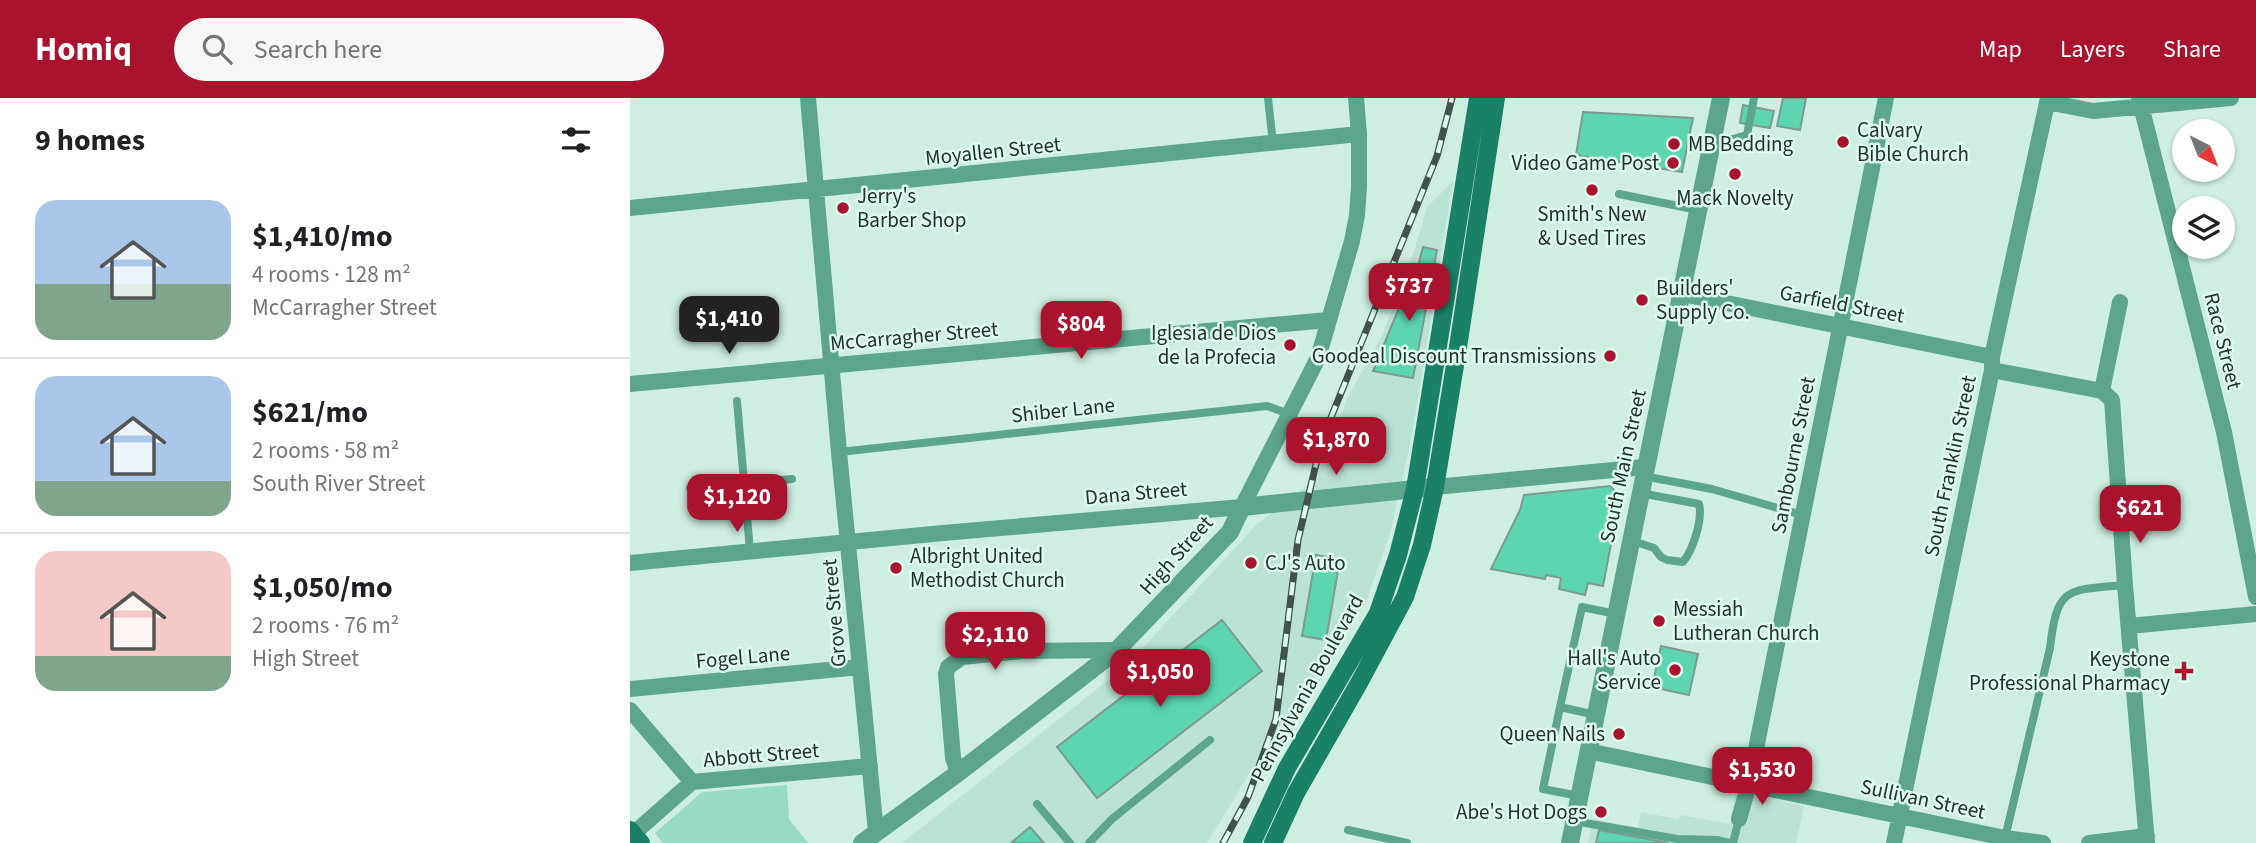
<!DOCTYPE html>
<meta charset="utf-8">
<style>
body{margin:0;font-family:"Source Sans 3",sans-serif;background:#f6f6f6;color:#202124;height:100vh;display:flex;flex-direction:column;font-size:26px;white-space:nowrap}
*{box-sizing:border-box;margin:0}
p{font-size:23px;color:#757577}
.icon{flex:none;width:38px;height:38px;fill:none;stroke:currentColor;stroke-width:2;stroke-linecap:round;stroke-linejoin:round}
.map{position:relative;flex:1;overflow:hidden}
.panel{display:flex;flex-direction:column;background:#fff;width:630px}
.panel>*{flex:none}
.needle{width:46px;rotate:138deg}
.controls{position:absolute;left:1542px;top:21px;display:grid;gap:14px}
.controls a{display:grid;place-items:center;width:63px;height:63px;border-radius:50%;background:#fff;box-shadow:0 2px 5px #0004;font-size:35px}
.price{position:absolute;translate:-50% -60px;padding:0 16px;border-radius:14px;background:#aa132d;color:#fff;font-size:23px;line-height:46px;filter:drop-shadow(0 2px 4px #0008)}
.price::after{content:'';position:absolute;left:50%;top:42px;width:21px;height:16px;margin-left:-10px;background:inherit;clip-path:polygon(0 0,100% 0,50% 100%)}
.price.selected{background:#222;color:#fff}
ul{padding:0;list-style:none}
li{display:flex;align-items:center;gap:21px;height:175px;padding:0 35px}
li+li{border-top:2px solid #e0e0e0}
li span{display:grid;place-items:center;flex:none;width:196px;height:140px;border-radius:21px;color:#555}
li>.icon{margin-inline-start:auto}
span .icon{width:84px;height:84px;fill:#fffc;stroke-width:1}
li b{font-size:30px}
h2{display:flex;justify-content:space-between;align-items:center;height:84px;padding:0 35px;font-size:30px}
header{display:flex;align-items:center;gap:42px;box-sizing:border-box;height:98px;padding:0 35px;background:#aa132d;color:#fff}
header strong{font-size:33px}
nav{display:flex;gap:38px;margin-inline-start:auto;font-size:24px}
.search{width:490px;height:63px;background:#f6f6f6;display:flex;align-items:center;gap:18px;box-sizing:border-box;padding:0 24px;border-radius:38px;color:#757577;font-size:26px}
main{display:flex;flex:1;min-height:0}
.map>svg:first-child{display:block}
</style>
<header>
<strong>Homiq</strong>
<div class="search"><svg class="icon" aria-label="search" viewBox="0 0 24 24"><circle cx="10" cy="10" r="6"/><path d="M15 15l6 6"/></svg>Search here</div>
<nav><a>Map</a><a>Layers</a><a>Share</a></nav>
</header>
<main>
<section class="panel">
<h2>9 homes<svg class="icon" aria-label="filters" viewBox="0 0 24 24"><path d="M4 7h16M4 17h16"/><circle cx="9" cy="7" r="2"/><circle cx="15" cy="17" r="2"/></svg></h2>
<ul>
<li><span style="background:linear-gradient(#a9c7e8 60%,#7fa58c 0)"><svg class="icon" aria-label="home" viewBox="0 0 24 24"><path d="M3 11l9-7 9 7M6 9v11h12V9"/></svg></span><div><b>$1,410/mo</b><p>4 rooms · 128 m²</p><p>McCarragher Street</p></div></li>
<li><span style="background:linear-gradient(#a9c7e8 75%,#7fa58c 0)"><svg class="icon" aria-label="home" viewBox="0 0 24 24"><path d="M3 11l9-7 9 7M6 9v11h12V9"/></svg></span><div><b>$621/mo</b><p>2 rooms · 58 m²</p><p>South River Street</p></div></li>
<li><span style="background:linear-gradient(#f6c9c9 75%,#7fa58c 0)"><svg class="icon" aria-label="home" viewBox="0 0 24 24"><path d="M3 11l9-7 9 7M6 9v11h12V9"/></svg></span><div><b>$1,050/mo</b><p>2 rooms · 76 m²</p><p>High Street</p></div></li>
</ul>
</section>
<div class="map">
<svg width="1626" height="745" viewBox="0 0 1626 745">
<rect width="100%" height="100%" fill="#ceeee1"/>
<!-- built -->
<path fill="#bbe3d5" d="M 823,83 L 782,337 L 760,436 L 735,506 L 613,686 L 577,745 L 272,745 L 496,568 L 627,426 L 686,381 L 717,301 L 753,236 L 786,147 L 797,109 Z
M 1105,696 L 1174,708 L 1166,745 L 958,745 L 963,721 L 1008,730 L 1011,714 L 1048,721 L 1051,717 L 1100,726 Z"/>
<!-- green -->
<path fill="#99dac3" d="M 157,687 L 159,721 L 178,745 L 33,745 L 25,735 L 72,694 Z"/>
<!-- building -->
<path fill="#5cd5b0" stroke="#7d9b90" stroke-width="2" d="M 1153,0 L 1176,0 L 1170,32 L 1147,28 Z
M 1113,7 L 1144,13 L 1140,30 L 1110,25 Z
M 953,14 L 1063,20 L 1052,74 L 946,57 Z
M 793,149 L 807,152 L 783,280 L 743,273 L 771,205 L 776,206 L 785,168 L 788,168 Z
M 980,388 L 990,399 L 973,488 L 958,485 L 955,497 L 929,491 L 931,480 L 916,477 L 915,481 L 861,471 L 890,412 L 894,397 Z
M 686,457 L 710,461 L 696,542 L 672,538 Z
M 592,522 L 632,573 L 467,700 L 427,649 Z
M 1031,548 L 1068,556 L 1059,597 L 1022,589 Z
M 400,729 L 414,745 L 381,745 Z
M 969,732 L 1039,745 L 966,745 Z"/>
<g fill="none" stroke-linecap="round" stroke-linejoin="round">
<!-- service -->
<path stroke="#5da58d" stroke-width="8" d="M 638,0 L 643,46
M 1083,41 L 1103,41 L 1117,37 L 1124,0
M 989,96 L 1068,112
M 107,303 L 120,453
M 209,354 L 637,308 L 659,316
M 1013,378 L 1082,391 L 1172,417
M 60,390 L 162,381
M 1000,442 L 1024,450 L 1031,459 L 1037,462 L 1053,464 C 1063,452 1073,421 1069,406 L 1010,395
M 930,609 L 952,509 L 986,516
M 949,698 L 913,691 L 930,609 L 966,617
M 407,706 L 440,745
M 944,723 L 1047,741 L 1087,742 L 1099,745
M 718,732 L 777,745
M 1375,740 L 1420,550 C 1427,488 1437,492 1495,487
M 459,745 L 482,721 L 580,642
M 1103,745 L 1109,721"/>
<!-- minor -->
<path stroke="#5da58d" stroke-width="16" d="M 178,0 L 209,354 L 246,734
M 1509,0 L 1594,334 L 1626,499
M 1417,4 L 1463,13 L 1601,0
M 0,110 L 729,36
M 1052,196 L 1362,259
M 1362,272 L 1472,293 L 1482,302 L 1495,487 L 1517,745
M 0,286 L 698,222
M 1472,293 L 1490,204
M 805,389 L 1015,369
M 0,465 L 313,435 L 612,409 L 688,260 L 722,143 L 727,117 L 729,89 L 729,36 L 726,0
M 1499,528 L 1626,516
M 0,591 L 230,569
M 0,612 L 62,684
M 958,653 L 1375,740 L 1413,745
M 328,675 L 323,660 L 316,576 L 318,569 L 332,559 L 392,553 L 487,552
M 1109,721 L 1119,686 L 1256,0
M 3,736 L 62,684 L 240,668
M 1264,745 L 1362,272 L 1362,259 L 1418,0
M 1459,745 L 1517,738"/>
<!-- tertiary -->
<path stroke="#5da58d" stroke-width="18" d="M 232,745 L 328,675 L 487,552 L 600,434 L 612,409 L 805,389
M 940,745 L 1091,0"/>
<!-- secondary -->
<path stroke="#1a8166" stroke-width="18" d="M 0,732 L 11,745
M 622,745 L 657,670 L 748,515 L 768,457 L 785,391 L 848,0
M 643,745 L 666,695 L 729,585 L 775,499 L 792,447 L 805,389 L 828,249 L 866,0"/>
<defs>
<path id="rail" d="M 593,745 L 618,699 L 646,621 L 668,442 L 687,362 L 700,322 L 807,58 L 822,0"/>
</defs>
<!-- rail casing -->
<use href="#rail" stroke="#41514b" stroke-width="7"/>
<!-- rail -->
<use href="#rail" stroke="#dbfbef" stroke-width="4.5" stroke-dasharray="13" stroke-linecap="butt"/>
</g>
<!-- markers -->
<g fill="#aa132d" stroke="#dbfbef" stroke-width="2.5">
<circle cx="1213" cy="44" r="7"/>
<circle cx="1044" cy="46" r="7"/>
<circle cx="1043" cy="65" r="7"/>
<circle cx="1105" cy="76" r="7"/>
<circle cx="962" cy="92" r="7"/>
<circle cx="213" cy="110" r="7"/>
<circle cx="1012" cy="202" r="7"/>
<circle cx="660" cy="247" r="7"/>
<circle cx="980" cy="258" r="7"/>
<circle cx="621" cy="465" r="7"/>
<circle cx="266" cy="470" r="7"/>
<circle cx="1029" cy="523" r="7"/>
<circle cx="1045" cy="572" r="7"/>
<path d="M1550.5 562.5h7v7h7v7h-7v7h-7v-7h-7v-7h7z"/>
<circle cx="989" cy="636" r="7"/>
<circle cx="971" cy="714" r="7"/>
</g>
<g text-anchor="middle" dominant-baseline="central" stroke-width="5" stroke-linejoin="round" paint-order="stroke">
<!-- poi labels -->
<g font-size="21" fill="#24302c" stroke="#dbfbef" text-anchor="start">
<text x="1227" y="32">Calvary<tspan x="1227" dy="24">Bible Church</tspan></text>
<text x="1058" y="46">MB Bedding</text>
<text x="1029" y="65" text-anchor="end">Video Game Post</text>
<text x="227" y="98">Jerry's<tspan x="227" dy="24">Barber Shop</tspan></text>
<text x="1105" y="100" text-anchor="middle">Mack Novelty</text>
<text x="962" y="116" text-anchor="middle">Smith's New<tspan x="962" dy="24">&amp; Used Tires</tspan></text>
<text x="1026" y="190">Builders'<tspan x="1026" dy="24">Supply Co.</tspan></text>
<text x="646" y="235" text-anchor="end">Iglesia de Dios<tspan x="646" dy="24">de la Profecia</tspan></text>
<text x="966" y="258" text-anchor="end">Goodeal Discount Transmissions</text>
<text x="280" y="458">Albright United<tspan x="280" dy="24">Methodist Church</tspan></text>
<text x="635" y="465">CJ's Auto</text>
<text x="1043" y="511">Messiah<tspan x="1043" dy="24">Lutheran Church</tspan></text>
<text x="1031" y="560" text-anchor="end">Hall's Auto<tspan x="1031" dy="24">Service</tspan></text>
<text x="1540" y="561" text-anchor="end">Keystone<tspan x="1540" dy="24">Professional Pharmacy</tspan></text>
<text x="975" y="636" text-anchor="end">Queen Nails</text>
<text x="957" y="714" text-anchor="end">Abe's Hot Dogs</text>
</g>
<!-- street labels -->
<g font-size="21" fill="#24302c" stroke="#dbfbef">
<text transform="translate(363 53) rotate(-6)">Moyallen Street</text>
<text transform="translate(1212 206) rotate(11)">Garfield Street</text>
<text transform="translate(284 238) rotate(-5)">McCarragher Street</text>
<text transform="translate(1593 243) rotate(76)">Race Street</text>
<text transform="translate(433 312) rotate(-6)">Shiber Lane</text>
<text transform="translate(1163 357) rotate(-79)">Sambourne Street</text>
<text transform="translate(993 368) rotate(-78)">South Main Street</text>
<text transform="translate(1320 368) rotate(-78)">South Franklin Street</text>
<text transform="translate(506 395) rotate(-5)">Dana Street</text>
<text transform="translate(546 457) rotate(-48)">High Street</text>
<text transform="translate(204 515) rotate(-95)">Grove Street</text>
<text transform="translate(113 559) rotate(-5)">Fogel Lane</text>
<text transform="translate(677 590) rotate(-61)">Pennsylvania Boulevard</text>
<text transform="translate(131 657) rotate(-5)">Abbott Street</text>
<text transform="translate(1293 701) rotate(12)">Sullivan Street</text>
</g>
</g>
</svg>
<div class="controls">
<a><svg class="needle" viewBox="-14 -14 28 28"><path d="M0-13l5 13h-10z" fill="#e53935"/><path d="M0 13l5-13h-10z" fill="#757577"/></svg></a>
<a><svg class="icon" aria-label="layers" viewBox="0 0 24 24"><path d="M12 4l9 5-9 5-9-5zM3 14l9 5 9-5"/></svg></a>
</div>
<b class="price" style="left:779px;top:225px">$737</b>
<b class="price selected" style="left:99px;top:258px">$1,410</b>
<b class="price" style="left:451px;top:263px">$804</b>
<b class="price" style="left:706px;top:379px">$1,870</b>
<b class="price" style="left:107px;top:436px">$1,120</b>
<b class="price" style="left:1510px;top:447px">$621</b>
<b class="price" style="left:365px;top:574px">$2,110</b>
<b class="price" style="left:530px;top:611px">$1,050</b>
<b class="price" style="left:1132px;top:709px">$1,530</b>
</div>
</main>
